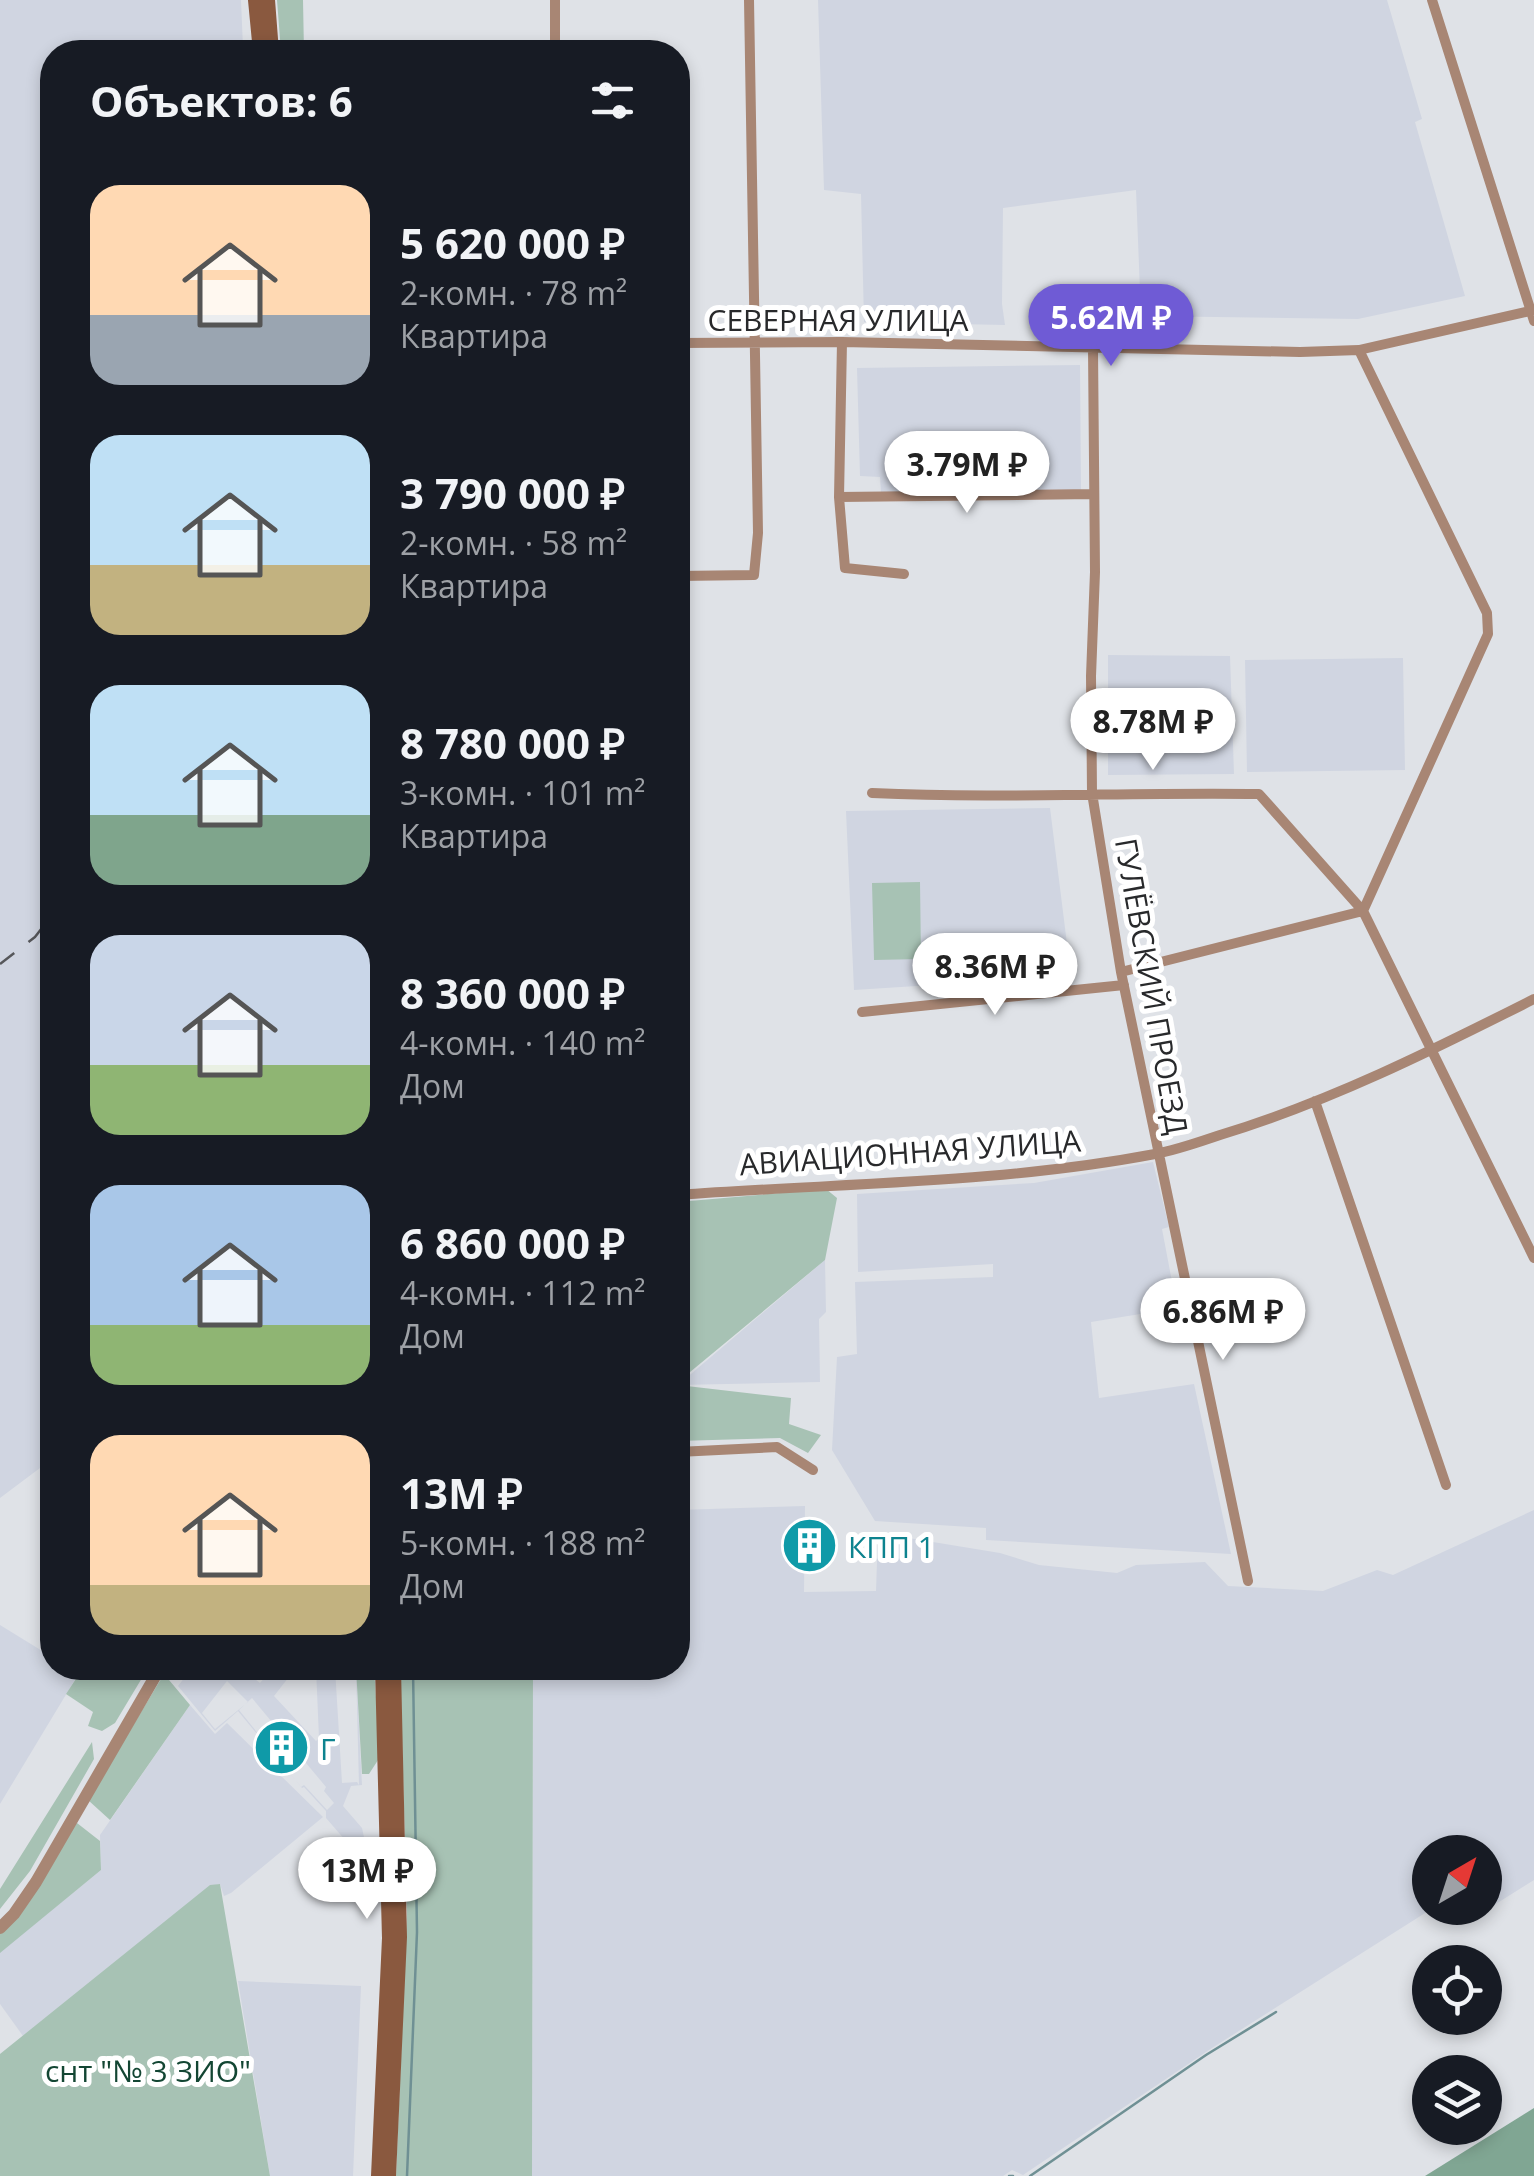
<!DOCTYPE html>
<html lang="ru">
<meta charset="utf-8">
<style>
body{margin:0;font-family:"Open Sans",sans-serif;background:#20242c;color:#f1f3f6;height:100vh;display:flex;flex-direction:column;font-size:38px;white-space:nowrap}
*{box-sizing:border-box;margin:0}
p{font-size:32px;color:#9ea1a6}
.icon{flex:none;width:55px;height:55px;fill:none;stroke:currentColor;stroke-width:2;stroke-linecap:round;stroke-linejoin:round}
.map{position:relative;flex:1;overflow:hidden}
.panel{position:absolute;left:40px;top:40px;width:650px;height:1640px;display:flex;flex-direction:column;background:#171b24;border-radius:40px;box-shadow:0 5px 15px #0003}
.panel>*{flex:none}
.needle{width:65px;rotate:39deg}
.fabs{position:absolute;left:1412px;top:1835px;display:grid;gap:20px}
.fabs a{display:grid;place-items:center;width:90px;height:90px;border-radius:50%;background:#171b24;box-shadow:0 5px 15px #0003;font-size:50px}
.price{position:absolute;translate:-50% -85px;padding:0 22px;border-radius:35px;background:#fff;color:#222;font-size:32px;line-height:65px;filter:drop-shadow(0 2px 5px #0008)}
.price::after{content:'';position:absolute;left:50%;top:60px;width:30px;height:22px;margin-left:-15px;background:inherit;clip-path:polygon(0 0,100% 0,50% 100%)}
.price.active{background:#6f5bd5;color:#fff}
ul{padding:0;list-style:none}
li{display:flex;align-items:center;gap:30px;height:250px;padding:0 50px}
li span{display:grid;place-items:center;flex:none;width:280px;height:200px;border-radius:30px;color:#555}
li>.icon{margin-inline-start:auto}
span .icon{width:120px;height:120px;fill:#fffc;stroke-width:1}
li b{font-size:42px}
h2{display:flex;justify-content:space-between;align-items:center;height:120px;padding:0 50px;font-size:42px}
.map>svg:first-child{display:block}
</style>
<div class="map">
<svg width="1534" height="2176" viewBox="0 0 1534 2176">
<rect width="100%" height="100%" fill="#dfe2e7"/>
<!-- built -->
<path fill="#d0d5e1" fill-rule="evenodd" d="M 0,0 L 241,0 L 243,48 L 223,52 L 52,52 L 52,1459 L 0,1498 Z
M 818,0 L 1387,0 L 1422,119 L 1415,122 L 1465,296 L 1358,319 L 1141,316 L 1136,190 L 1003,208 L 1002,304 L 1005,325 L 864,322 L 861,194 L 824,190 Z
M 1080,365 L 1081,490 L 881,493 L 880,477 L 860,476 L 857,368 Z
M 1108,655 L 1230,656 L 1234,774 L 1108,775 Z
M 1403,658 L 1405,770 L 1247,772 L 1245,660 Z
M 1050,808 L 1071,976 L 854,990 L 846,811 Z
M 1153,1162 L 1169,1227 L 1162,1229 L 1177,1308 L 1091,1322 L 1099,1398 L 1194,1384 L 1231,1554 L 986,1540 L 986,1528 L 875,1521 L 832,1450 L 837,1357 L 857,1354 L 855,1282 L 993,1277 L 993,1264 L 858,1272 L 857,1194 L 1034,1183 Z
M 825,1260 L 826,1312 L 819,1319 L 820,1382 L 678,1385 Z
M 805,1506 L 804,1592 L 876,1591 L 878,1533 L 1000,1553 L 1039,1565 L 1117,1573 L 1136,1565 L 1205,1562 L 1228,1586 L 1323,1591 L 1377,1570 L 1393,1575 L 1534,1510 L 1534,1880 L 1467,1922 L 1451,1908 L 1485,1908 L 1485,1852 L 1430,1852 L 1430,1908 L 1433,1908 L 1212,2048 L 1023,2175 L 1012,2170 L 1003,2176 L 532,2176 L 533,1668 L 678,1668 L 678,1510 Z
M 0,1625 L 52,1657 L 52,1668 L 70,1668 L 79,1673 L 0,1804 Z
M 192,1668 L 241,1668 L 260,1683 L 273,1668 L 296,1668 L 274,1696 L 316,1741 L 319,1738 L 316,1668 L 335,1668 L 342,1783 L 357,1782 L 359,1785 L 356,1668 L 362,1785 L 351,1786 L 343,1806 L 362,1828 L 367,1851 L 346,1841 L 326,1818 L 326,1811 L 304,1787 L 302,1788 L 238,1711 L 215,1731 L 178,1686 ZM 227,1681 L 248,1702 L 215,1729 L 202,1713 ZM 252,1698 L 326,1787 L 324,1791 L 334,1803 L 327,1810 L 304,1785 L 301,1787 L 239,1710 Z
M 190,1705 L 215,1734 L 227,1723 L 323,1817 L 231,1893 L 224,1896 L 220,1884 L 210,1886 L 23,2036 L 0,2004 L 0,1952 L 101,1870 L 100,1835 Z
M 238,1981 L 361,1986 L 353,2176 L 270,2176 Z"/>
<!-- green -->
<path fill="#a7c2b4" d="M 277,0 L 303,0 L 304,52 L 281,52 Z
M 920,882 L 921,959 L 874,960 L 872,883 Z
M 826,1189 L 837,1198 L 825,1260 L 678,1382 L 678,1202 Z
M 678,1385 L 791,1398 L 789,1424 L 821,1435 L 808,1453 L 780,1438 L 678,1441 Z
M 83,1668 L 148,1668 L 115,1723 L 102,1731 L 88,1726 L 93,1712 L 66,1694 Z
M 356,1668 L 374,1668 L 380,1757 L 369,1774 L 362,1774 Z
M 400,1668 L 533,1668 L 532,2176 L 396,2176 L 407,1914 Z
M 164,1674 L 190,1705 L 110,1820 L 88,1800 Z
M 92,1742 L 94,1759 L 30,1871 L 0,1909 L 0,1889 Z
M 77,1823 L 100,1841 L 101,1870 L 0,1953 L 0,1928 Z
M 220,1884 L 270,2176 L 0,2176 L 0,2054 L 210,1885 Z"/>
<!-- forest -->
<path fill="#80a693" d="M 1534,2108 L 1534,2176 L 1425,2176 Z"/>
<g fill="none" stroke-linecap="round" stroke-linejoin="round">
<!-- stream -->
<path stroke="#6f9094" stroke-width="2.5" d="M 407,2176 L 417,1932 L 413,1668
M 1009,2176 L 1013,2176
M 1030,2176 L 1206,2055 L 1276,2012"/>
<!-- minor -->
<path stroke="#a88674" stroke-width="10" d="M 555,0 L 555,52
M 1432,0 L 1534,321
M 842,342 L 839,497 L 845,568 L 904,574
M 678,343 L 842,342 L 1300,352 L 1359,350 L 1534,310
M 1093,348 L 1095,572 L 1091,676 L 1092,793 L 1121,972 L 1248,1581
M 1359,350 L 1487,613 L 1488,634 L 1363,911
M 839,497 L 1094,494
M 678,576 L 754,575 L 758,533 L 749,0
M 872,793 C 1001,799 1130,792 1259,794 L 1363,911 L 1534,1258
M 1121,972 L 1363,911
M 862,1012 L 1124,985
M 1315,1101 L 1446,1485
M 678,1195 C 837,1183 997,1184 1155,1154 C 1177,1150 1199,1142 1220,1135 C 1329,1102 1433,1050 1534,999
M 678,1452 L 777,1447 L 813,1470"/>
<!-- tertiary -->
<path stroke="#a88674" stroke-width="12" d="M 0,1928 L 14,1914 L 36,1882 L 160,1668"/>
<!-- secondary -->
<path stroke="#8a593f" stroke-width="14" d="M 255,0 L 260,52
M 268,0 L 272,52
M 378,2176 L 389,1938 L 382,1668
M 389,2176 L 400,1937 L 394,1668"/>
<!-- rail -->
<path stroke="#56575a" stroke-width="2.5" stroke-dasharray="18 18" stroke-linecap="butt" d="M 0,964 L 35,937 L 52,915"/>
</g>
<!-- icons -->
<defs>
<symbol id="building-disc" viewBox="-11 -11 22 22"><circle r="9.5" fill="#0f9aa8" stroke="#fff"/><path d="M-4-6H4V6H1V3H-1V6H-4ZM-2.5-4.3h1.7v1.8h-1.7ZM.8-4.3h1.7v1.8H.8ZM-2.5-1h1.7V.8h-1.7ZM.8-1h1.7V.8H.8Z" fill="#fff"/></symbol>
</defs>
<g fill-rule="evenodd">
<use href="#building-disc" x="778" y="1514" width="63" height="63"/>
<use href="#building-disc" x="250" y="1716" width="63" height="63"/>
</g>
<g text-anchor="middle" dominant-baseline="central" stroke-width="10" stroke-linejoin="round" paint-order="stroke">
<!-- street labels -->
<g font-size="30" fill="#28292b" stroke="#fff">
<text x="838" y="319">СЕВЕРНАЯ УЛИЦА</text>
<text transform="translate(1152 986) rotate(80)">ГУЛЁВСКИЙ ПРОЕЗД</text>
<text transform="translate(910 1152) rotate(-4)">АВИАЦИОННАЯ УЛИЦА</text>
</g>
<!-- culture labels -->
<g font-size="30" fill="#0d838f" stroke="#fff" text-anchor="start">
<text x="848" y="1546">КПП 1</text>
<text x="320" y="1748">Г</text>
</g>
<!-- park labels -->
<g font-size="30" fill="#134633" stroke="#fff">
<text x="148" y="2070">снт "№ 3 ЗИО"</text>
</g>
</g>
</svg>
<div class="fabs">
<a><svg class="needle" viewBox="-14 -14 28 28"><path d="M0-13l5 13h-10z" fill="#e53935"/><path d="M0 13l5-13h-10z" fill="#9ea1a6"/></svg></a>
<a><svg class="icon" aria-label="locate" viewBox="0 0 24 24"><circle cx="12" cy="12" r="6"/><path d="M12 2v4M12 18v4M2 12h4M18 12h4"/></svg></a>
<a><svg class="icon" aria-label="layers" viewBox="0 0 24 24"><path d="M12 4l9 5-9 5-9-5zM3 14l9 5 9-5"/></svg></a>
</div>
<b class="price active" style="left:1111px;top:369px">5.62M ₽</b>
<b class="price" style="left:967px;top:516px">3.79M ₽</b>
<b class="price" style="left:1153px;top:773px">8.78M ₽</b>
<b class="price" style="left:995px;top:1018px">8.36M ₽</b>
<b class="price" style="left:1223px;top:1363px">6.86M ₽</b>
<b class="price" style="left:367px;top:1922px">13M ₽</b>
<section class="panel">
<h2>Объектов: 6<svg class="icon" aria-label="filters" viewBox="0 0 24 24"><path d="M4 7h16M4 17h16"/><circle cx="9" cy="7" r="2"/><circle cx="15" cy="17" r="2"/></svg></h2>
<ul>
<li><span style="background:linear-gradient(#ffd9b3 65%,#9aa5b1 0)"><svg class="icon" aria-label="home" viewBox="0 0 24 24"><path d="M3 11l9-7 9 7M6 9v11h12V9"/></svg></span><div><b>5 620 000 ₽</b><p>2-комн. · 78 m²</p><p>Квартира</p></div></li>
<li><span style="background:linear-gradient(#bfe0f5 65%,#c2b280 0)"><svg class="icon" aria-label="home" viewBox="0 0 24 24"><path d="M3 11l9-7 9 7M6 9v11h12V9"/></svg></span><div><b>3 790 000 ₽</b><p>2-комн. · 58 m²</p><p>Квартира</p></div></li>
<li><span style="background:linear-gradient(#bfe0f5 65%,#7fa58c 0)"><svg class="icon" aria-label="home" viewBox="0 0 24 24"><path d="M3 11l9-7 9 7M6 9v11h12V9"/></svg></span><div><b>8 780 000 ₽</b><p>3-комн. · 101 m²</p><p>Квартира</p></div></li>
<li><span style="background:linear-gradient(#c9d6e8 65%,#8fb573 0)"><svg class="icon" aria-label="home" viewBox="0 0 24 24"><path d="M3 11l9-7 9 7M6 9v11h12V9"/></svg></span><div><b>8 360 000 ₽</b><p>4-комн. · 140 m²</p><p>Дом</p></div></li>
<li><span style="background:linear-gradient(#a9c7e8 70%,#8fb573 0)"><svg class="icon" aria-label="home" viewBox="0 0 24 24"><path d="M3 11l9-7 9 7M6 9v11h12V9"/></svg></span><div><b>6 860 000 ₽</b><p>4-комн. · 112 m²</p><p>Дом</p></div></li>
<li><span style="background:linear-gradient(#ffd9b3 75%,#c2b280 0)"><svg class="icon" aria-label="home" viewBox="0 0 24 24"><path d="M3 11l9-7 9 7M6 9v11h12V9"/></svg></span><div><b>13M ₽</b><p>5-комн. · 188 m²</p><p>Дом</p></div></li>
</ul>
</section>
</div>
